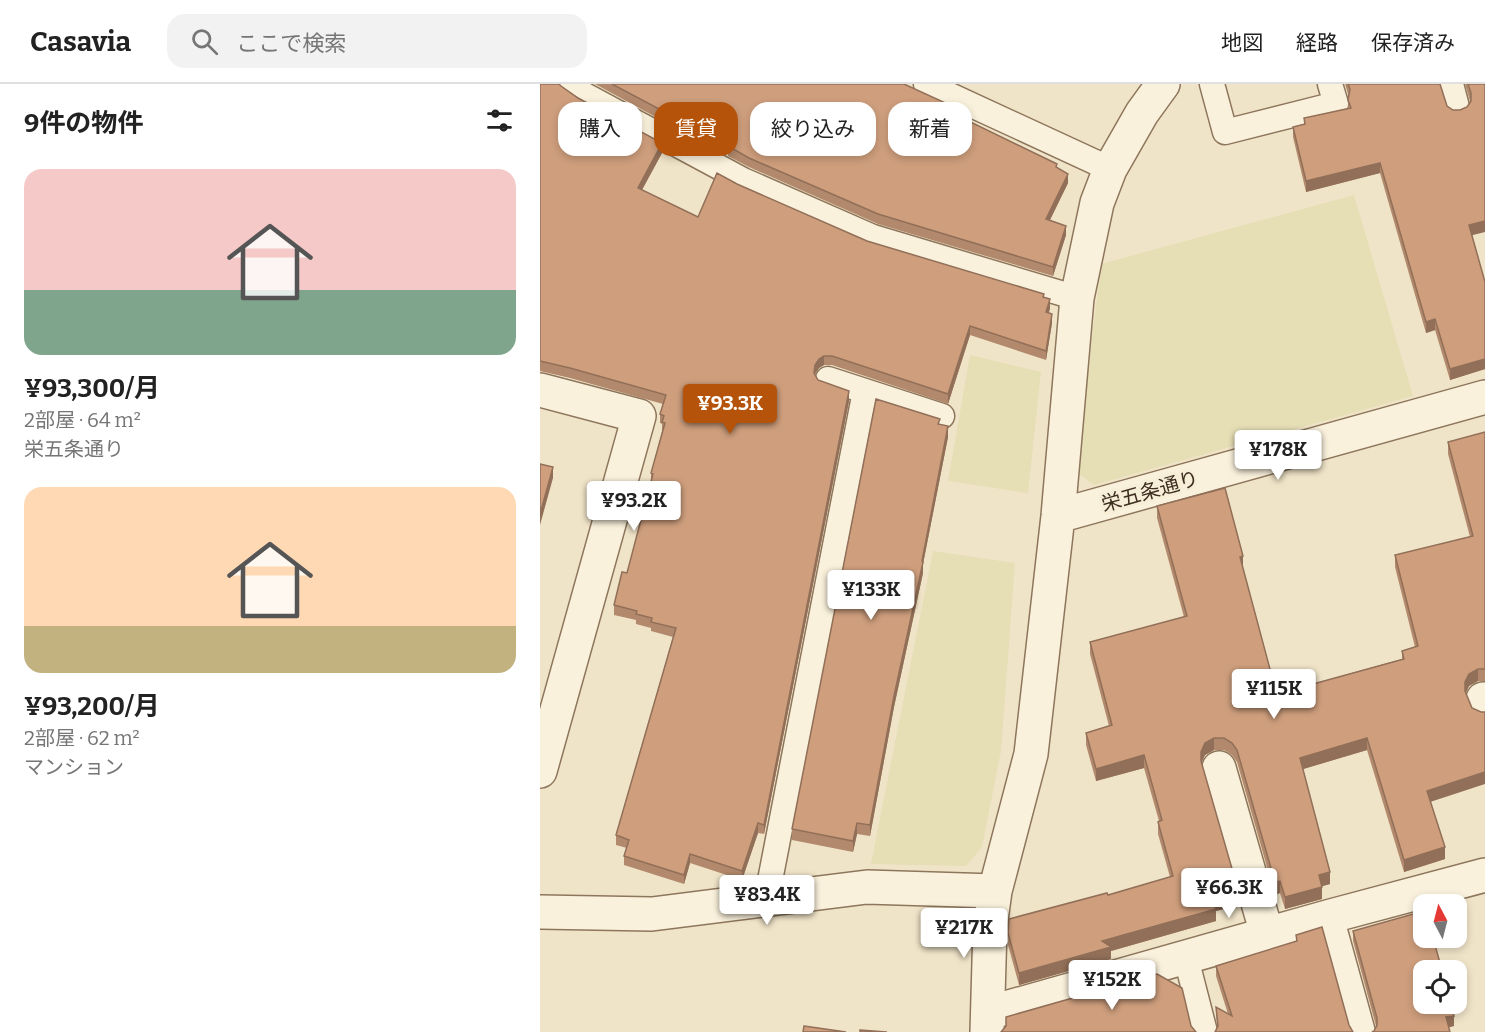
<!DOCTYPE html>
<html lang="ja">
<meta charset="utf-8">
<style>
body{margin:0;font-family:Bitter,"Noto Sans JP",serif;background:#f2f2f2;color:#222;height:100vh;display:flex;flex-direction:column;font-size:22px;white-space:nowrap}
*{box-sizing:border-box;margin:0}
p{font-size:20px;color:#767676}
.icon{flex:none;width:33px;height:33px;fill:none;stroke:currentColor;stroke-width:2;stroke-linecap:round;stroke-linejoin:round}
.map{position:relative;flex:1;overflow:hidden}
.panel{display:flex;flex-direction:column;background:#fff;width:540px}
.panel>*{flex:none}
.hud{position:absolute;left:18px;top:18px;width:570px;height:54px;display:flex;gap:12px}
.needle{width:39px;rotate:353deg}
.buttons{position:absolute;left:873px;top:810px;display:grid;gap:12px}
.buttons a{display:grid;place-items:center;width:54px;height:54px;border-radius:12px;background:#fff;box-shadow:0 3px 9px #0003;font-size:30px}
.price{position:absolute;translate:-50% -51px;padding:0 14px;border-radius:6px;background:#fff;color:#222;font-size:20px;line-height:39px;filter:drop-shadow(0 2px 3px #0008)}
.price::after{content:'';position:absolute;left:50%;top:36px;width:18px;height:14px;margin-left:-9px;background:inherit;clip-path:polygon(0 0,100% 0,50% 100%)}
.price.active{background:#b45309;color:#fff}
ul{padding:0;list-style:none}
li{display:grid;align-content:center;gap:12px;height:318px;padding:0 24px}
li span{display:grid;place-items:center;height:186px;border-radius:18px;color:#555}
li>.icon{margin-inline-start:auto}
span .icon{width:108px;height:108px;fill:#fffc;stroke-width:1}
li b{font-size:26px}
h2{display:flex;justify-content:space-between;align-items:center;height:72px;padding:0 24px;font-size:26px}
.pill{padding:0 21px;border-radius:18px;background:#fff;box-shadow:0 3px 9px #0003;font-size:21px;line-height:54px}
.pill.active{background:#b45309;color:#fff}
header{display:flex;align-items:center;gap:36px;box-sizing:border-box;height:84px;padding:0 30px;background:#fff;border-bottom:2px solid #e0e0e0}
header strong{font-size:28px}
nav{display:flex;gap:33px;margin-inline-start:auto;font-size:21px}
.search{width:420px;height:54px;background:#f2f2f2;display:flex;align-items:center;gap:15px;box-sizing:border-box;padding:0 21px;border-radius:18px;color:#767676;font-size:22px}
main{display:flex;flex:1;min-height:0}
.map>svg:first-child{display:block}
</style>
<header>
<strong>Casavia</strong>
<div class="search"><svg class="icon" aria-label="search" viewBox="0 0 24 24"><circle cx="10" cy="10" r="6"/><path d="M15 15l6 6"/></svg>ここで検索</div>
<nav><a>地図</a><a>経路</a><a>保存済み</a></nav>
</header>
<main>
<section class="panel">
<h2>9件の物件<svg class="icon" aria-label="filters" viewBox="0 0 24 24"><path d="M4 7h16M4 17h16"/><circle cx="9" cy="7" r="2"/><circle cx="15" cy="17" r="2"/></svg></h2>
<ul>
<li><span style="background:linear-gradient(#f6c9c9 65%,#7fa58c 0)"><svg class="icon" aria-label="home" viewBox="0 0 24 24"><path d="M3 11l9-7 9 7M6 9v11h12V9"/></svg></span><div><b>¥93,300/月</b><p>2部屋 · 64 m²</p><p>栄五条通り</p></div></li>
<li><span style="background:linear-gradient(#ffd9b3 75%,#c2b280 0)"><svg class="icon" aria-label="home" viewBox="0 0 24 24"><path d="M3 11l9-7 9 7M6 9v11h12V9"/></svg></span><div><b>¥93,200/月</b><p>2部屋 · 62 m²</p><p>マンション</p></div></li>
</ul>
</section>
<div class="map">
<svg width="945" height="948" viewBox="0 0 945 948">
<rect width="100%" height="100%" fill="#f0e4c8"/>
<!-- farmland -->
<path fill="#e6deb5" d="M 814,111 L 873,312 L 554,401 L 536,388 L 561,180 Z
M 430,271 L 501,288 L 488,409 L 408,397 Z
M 393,467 L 475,479 L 461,667 L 442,763 L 426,782 L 331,780 Z"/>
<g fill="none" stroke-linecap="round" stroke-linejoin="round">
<defs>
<path id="lane" d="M 29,0 L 45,11 L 203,96 L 333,153 L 537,214
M 386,0 L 570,85
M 672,0 L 685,48 L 796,20 L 790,0
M 911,0 L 917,23
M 288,295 L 402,332
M 226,817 L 325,307
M 791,832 L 823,948
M 646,874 L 665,948"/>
<path id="street" d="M 0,306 L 99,332 L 0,687
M 518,432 L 945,313
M 943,615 L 945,622
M 679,684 L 727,850
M 0,828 L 112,830 L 327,803 L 455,807
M 448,929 L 791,832 L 945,791
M 447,948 L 450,843 L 455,807 L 491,670 L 518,432 L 537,214 L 557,119 L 570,85 L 602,29 L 623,0"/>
</defs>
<!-- lane casing -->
<use href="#lane" stroke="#8d765c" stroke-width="27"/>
<!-- street casing -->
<use href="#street" stroke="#8d765c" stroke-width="36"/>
<!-- lane -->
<use href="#lane" stroke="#faf1dc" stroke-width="24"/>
<!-- street -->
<use href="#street" stroke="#faf1dc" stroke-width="33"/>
</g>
<!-- wall -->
<path fill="#b2896c" d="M 0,0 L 21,2 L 122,69 L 102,106 L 158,133 L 197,100 L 327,157 L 504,213 L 510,224 L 509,229 L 512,239 L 506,276 L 430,251 L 408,320 L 292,281 L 284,281 L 279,284 L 275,290 L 278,296 L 309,317 L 224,750 L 218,749 L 202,796 L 150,779 L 144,800 L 84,781 L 84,772 L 87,764 L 76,761 L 76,751 L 133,553 L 111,547 L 111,544 L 96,540 L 96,536 L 74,531 L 74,521 L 87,489 L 111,398 L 111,389 L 122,348 L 122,340 L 120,339 L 120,330 L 123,320 L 30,294 L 0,287 Z
M 55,0 L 364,0 L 423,34 L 517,84 L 528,99 L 510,136 L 526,151 L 513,192 L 338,140 L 209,83 L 188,72 L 188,67 L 136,44 Z
M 805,0 L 900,0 L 907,22 L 913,26 L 920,26 L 927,23 L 930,17 L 925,0 L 945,0 L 932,151 L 945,198 L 945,285 L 910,296 L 895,246 L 886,249 L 840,89 L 766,108 L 753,53 L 753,43 L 764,40 L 764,34 L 808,24 L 809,13 Z
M 400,340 L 408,353 L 383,480 L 383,489 L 354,623 L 330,752 L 317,750 L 313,768 L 252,756 L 252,745 Z
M 945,348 L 945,597 L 938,597 L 929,602 L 926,609 L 891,718 L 905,775 L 864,788 L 827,666 L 763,685 L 790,800 L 782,802 L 782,815 L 745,825 L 740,809 L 735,811 L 697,678 L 692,671 L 684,666 L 674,666 L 665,671 L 661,679 L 699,821 L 676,827 L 676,837 L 571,867 L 571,875 L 479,901 L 468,861 L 469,835 L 568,811 L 630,793 L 618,750 L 618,738 L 619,737 L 604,684 L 556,697 L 546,661 L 546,649 L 569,642 L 550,570 L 550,558 L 644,533 L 617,434 L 617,422 L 703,484 L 734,600 L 744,608 L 862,575 L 862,567 L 875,563 L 855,483 L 855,471 L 930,453 L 908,370 L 908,358 Z
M 813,847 L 914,942 L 909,943 L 834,947 L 836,942 L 813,857 Z
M 756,851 L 809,941 L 677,944 L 676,923 L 688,930 L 676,892 L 676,882 L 756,858 Z"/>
<!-- shaded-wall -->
<path fill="#916f58" d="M 122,59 L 122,69 L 98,113 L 98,104 Z
M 840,79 L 840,89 L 766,108 L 766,97 Z
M 528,90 L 528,99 L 506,144 L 506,135 Z
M 945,137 L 945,148 L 929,152 L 929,141 Z
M 526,142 L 526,151 L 513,192 L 513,183 Z
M 510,215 L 510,224 L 506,237 L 506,228 Z
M 512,230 L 512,239 L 506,276 L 506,267 Z
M 895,235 L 895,246 L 886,249 L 886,238 Z
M 430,242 L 430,251 L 408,320 L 408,310 Z
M 284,272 L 284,281 L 279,284 L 275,290 L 275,281 L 279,275 Z
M 945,275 L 945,285 L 910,296 L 910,285 Z
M 309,307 L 309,317 L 224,750 L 224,741 Z
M 408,342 L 408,353 L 383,480 L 383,489 L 354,623 L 330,752 L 330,741 L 354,612 Z
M 13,383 L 13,394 L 0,441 L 0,430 Z
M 703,472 L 703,484 L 700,473 Z
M 938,585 L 938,597 L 929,602 L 925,610 L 925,598 L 929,590 Z
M 674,654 L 674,666 L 665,671 L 661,680 L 661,668 L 665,659 Z
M 827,654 L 827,666 L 760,686 L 760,674 Z
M 604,671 L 604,684 L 556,697 L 556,685 Z
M 945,688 L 945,700 L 887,719 L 887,707 Z
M 218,739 L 218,749 L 202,796 L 202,787 Z
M 317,739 L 317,750 L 313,768 L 313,757 Z
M 905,763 L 905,775 L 864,788 L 864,776 Z
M 150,770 L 150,779 L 144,800 L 144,791 Z
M 790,788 L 790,800 L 779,803 L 779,791 Z
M 740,797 L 740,809 L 735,811 L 735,798 Z
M 782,803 L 782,815 L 745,825 L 745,813 Z
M 699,809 L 699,821 L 676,827 L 676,837 L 571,867 L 571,875 L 479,901 L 479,889 L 673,816 Z
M 914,932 L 914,942 L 906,944 L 906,933 Z"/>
<!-- building -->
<path fill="#cf9f7d" stroke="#916f58" stroke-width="1.5" d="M 0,0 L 19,0 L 21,2 L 38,14 L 122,59 L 98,104 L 158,133 L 177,89 L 197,100 L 327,157 L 504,210 L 503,213 L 510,215 L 506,228 L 512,230 L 506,267 L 430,242 L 408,310 L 292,272 L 284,272 L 279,275 L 275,281 L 274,289 L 278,296 L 309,307 L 224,741 L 218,739 L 202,787 L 150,770 L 144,791 L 84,772 L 89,756 L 76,751 L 136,544 L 111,538 L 112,534 L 96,530 L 97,527 L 74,521 L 82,488 L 87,489 L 113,390 L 111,389 L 125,339 L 122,338 L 124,332 L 120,330 L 126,311 L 30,284 L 0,277 Z
M 72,0 L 364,0 L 423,27 L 420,33 L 517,80 L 516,83 L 528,90 L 506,135 L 526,142 L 513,183 L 338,130 L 209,74 L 188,62 L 189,59 L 136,34 Z
M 808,0 L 900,0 L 907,22 L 913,26 L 920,26 L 927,23 L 931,17 L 931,9 L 928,0 L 945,0 L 945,137 L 929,141 L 945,198 L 945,275 L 910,285 L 895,235 L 886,238 L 840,79 L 766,97 L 753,43 L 765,40 L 764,34 L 811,24 L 808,16 L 810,5 Z
M 336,315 L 400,335 L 398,340 L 408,342 L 382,477 L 383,478 L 354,612 L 330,741 L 317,739 L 313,757 L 252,745 Z
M 945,348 L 945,585 L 938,585 L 929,590 L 925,598 L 925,607 L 932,624 L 941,628 L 945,628 L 945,688 L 887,707 L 905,763 L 864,776 L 827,654 L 760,674 L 790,788 L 779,791 L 782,803 L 745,813 L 740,797 L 735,798 L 697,666 L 692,659 L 684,654 L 674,654 L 665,659 L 661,668 L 661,677 L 699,809 L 673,816 L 676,825 L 562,857 L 571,863 L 479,889 L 468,849 L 469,835 L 567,809 L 568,811 L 633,792 L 618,738 L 622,736 L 604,671 L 556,685 L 546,649 L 572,641 L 550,558 L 647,532 L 617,422 L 685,404 L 703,472 L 700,473 L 734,600 L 741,598 L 744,608 L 864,575 L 862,567 L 878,562 L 855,471 L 933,452 L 908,358 Z
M 0,380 L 13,383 L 0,430 Z
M 884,827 L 884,854 L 893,854 L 902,886 L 884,886 L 884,920 L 910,920 L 914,932 L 906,933 L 910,948 L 832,948 L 834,947 L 837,941 L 837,934 L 813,847 Z
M 782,843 L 809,941 L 813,948 L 675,948 L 678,942 L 676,923 L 692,932 L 676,882 L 757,857 L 756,851 Z
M 617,890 L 642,904 L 651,942 L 656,948 L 461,948 L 466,942 L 466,933 Z
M 264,942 L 306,948 L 263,948 Z
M 320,946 L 347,948 L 320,948 Z"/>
<g text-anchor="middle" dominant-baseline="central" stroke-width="6" stroke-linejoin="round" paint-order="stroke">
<!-- street labels -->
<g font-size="20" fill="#3d2e20" stroke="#f7eed8">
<text transform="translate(610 407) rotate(-16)">栄五条通り</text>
</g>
</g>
</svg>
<div class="buttons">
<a><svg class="needle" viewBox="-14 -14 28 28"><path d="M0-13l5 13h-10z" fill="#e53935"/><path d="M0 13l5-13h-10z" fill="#767676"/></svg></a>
<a><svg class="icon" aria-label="locate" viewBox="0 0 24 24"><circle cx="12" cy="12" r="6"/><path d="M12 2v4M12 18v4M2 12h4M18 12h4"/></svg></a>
</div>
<b class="price active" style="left:190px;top:351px">¥93.3K</b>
<b class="price" style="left:738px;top:397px">¥178K</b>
<b class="price" style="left:94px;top:448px">¥93.2K</b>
<b class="price" style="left:331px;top:537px">¥133K</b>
<b class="price" style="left:734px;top:636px">¥115K</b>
<b class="price" style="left:689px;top:835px">¥66.3K</b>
<b class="price" style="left:227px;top:842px">¥83.4K</b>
<b class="price" style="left:424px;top:875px">¥217K</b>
<b class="price" style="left:572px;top:927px">¥152K</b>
<div class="hud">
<a class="pill">購入</a>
<a class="pill active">賃貸</a>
<a class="pill">絞り込み</a>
<a class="pill">新着</a>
</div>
</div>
</main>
